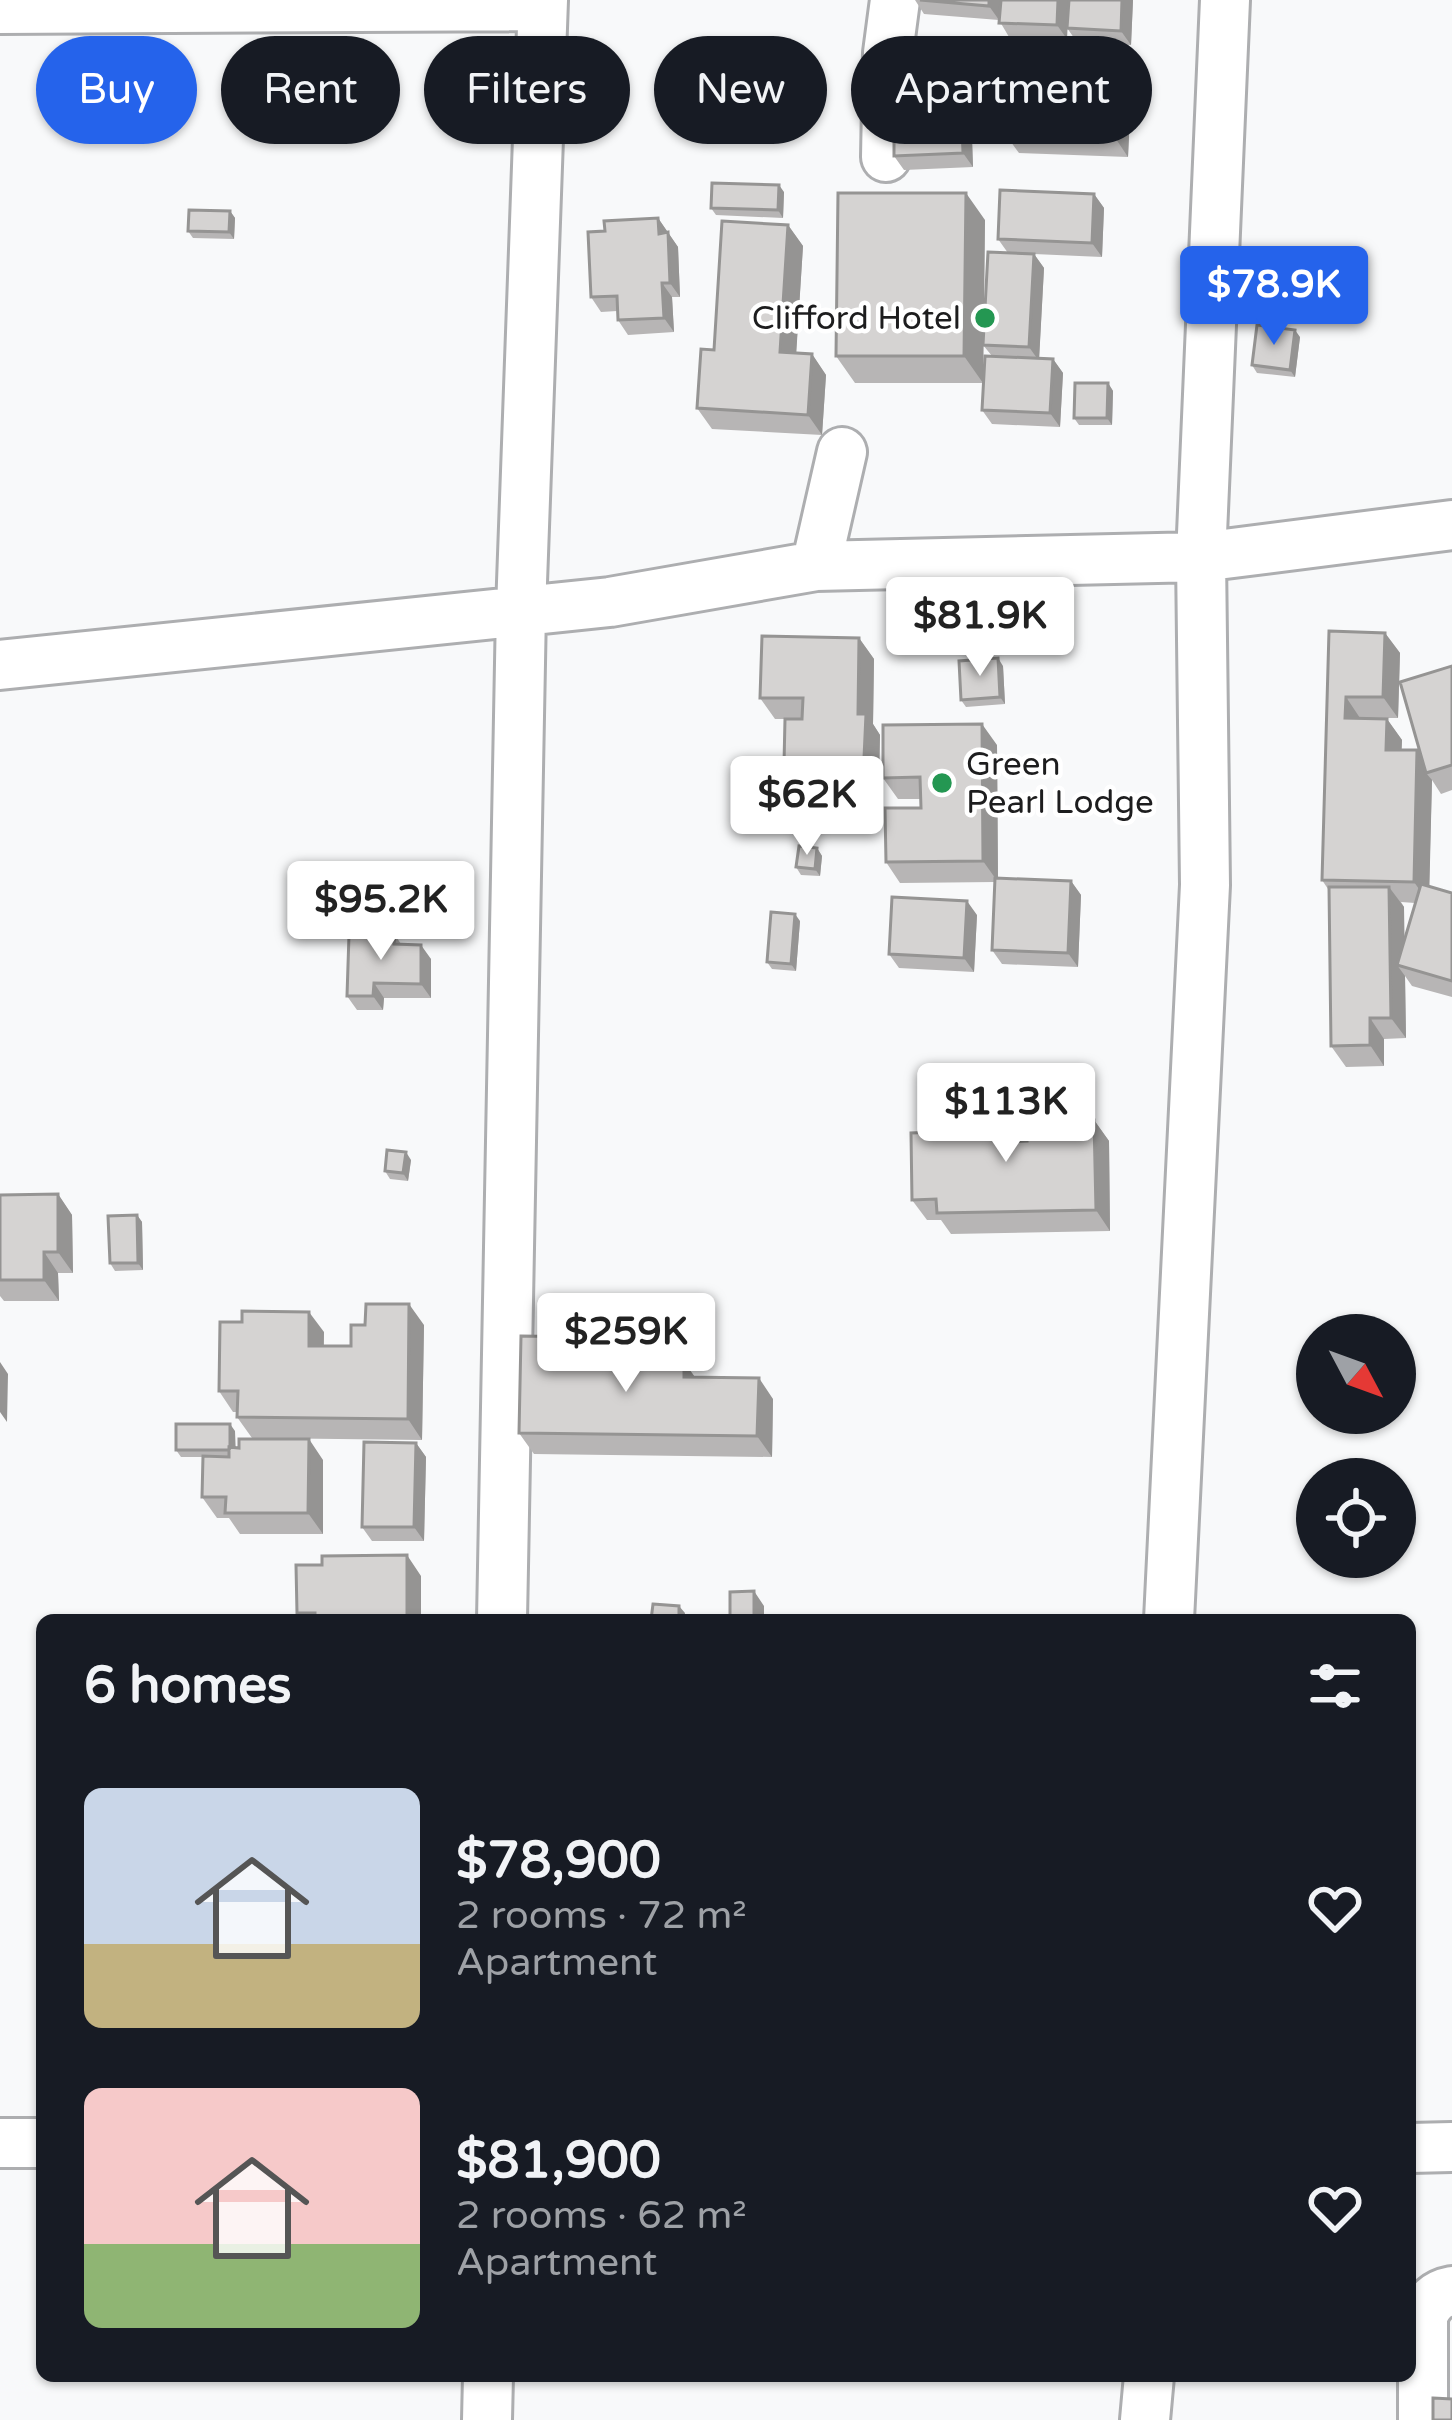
<!DOCTYPE html>
<meta charset="utf-8">
<style>
body{margin:0;font-family:"Varela Round",sans-serif;background:#242831;color:#f1f3f6;height:100vh;display:flex;flex-direction:column;font-size:45px;white-space:nowrap}
*{box-sizing:border-box;margin:0}
p{font-size:39px;color:#9ea1a6}
.icon{flex:none;width:66px;height:66px;fill:none;stroke:currentColor;stroke-width:2;stroke-linecap:round;stroke-linejoin:round}
.map{position:relative;flex:1;overflow:hidden}
.sheet{position:absolute;left:36px;top:1614px;width:1380px;height:768px;display:flex;flex-direction:column;background:#171b24;border-radius:18px;box-shadow:0 3px 9px #0004}
.sheet>*{flex:none}
.top-card{position:absolute;left:36px;top:36px;width:1380px;height:108px;display:flex;gap:24px}
.needle{width:78px;rotate:131deg}
.tools{position:absolute;left:1296px;top:1314px;display:grid;gap:24px}
.tools a{display:grid;place-items:center;width:120px;height:120px;border-radius:50%;background:#171b24;box-shadow:0 3px 9px #0004;font-size:60px}
.price{position:absolute;translate:-50% -102px;padding:0 27px;border-radius:12px;background:#fff;color:#222;font-size:39px;line-height:78px;filter:drop-shadow(0 3px 6px #0008)}
.price::after{content:'';position:absolute;left:50%;top:72px;width:36px;height:27px;margin-left:-18px;background:inherit;clip-path:polygon(0 0,100% 0,50% 100%)}
.price.on{background:#2563eb;color:#fff}
ul{padding:0;list-style:none}
li{display:flex;align-items:center;gap:36px;height:300px;padding:0 48px}
li span{display:grid;place-items:center;flex:none;width:336px;height:240px;border-radius:18px;color:#555}
li>.icon{margin-inline-start:auto}
span .icon{width:144px;height:144px;fill:#fffc;stroke-width:1}
li b{font-size:51px}
h2{display:flex;justify-content:space-between;align-items:center;height:144px;padding:0 48px;font-size:51px}
.chip{padding:0 42px;border-radius:54px;background:#171b24;box-shadow:0 3px 9px #0004;font-size:42px;line-height:108px}
.chip.on{background:#2563eb;color:#fff}
.map>svg:first-child{display:block}
</style>
<div class="map">
<svg width="1452" height="2420" viewBox="0 0 1452 2420">
<rect width="100%" height="100%" fill="#f8f9fa"/>
<g fill="none" stroke-linecap="round" stroke-linejoin="round">
<defs>
<path id="minor" d="M 0,9 L 542,6
M 886,157 L 888,53 L 895,0
M 816,566 L 842,452
M 0,665 L 610,602 L 816,566 L 1201,557 L 1452,525
M 502,1620 L 521,610 L 543,0
M 1169,1620 L 1205,885 L 1201,557 L 1225,0
M 0,2143 L 42,2143
M 1410,2148 L 1452,2147
M 487,2420 L 488,2376
M 1145,2420 L 1149,2376
M 1423,2420 L 1423,2316 C 1429,2302 1436,2294 1452,2291"/>
</defs>
<!-- minor casing -->
<use href="#minor" stroke="#adaeb0" stroke-width="54"/>
<!-- minor -->
<use href="#minor" stroke="#fff" stroke-width="48"/>
</g>
<!-- wall -->
<path fill="#b7b5b5" fill-rule="evenodd" d="M 915,0 L 1133,0 L 1131,45 L 1077,42 L 1067,28 L 1067,39 L 1009,37 L 999,20 L 924,14 Z
M 1043,50 L 1058,71 L 1058,74 L 1063,74 L 1118,50 L 1132,71 L 1128,157 L 1019,153 L 1011,142 L 990,142 L 975,121 L 1004,68 Z
M 961,64 L 957,112 L 899,107 L 889,93 Z
M 972,139 L 973,167 L 904,170 L 894,156 Z
M 784,192 L 783,218 L 716,215 L 711,208 Z
M 1094,194 L 1104,208 L 1102,257 L 1034,254 L 1044,268 L 1039,358 L 1053,359 L 1063,373 L 1060,427 L 992,424 L 982,410 L 992,356 L 983,345 L 1008,253 L 998,239 Z
M 230,211 L 235,218 L 234,239 L 193,238 L 188,231 Z
M 658,218 L 678,247 L 680,297 L 672,297 L 674,332 L 628,335 L 618,320 L 617,311 L 601,312 L 591,297 L 605,231 Z
M 985,220 L 983,383 L 855,383 L 836,356 Z
M 788,225 L 803,246 L 796,353 L 812,354 L 826,375 L 822,435 L 712,429 L 697,408 L 714,350 Z
M 1300,337 L 1295,377 L 1257,373 L 1252,365 Z
M 1108,383 L 1113,391 L 1112,425 L 1079,425 L 1074,418 Z
M 1329,631 L 1385,633 L 1400,653 L 1398,718 L 1360,718 L 1387,719 L 1402,740 L 1401,750 L 1417,750 L 1422,756 L 1452,666 L 1452,790 L 1441,794 L 1432,780 L 1429,887 L 1452,893 L 1452,997 L 1412,986 L 1405,976 L 1406,1038 L 1384,1039 L 1384,1066 L 1346,1067 L 1331,1046 L 1330,892 L 1322,880 ZM 1401,902 L 1415,903 L 1404,940 L 1404,907 Z
M 859,638 L 874,659 L 873,724 L 880,735 L 879,779 L 870,779 L 869,819 L 819,818 L 804,797 L 804,785 L 799,785 L 784,764 L 785,719 L 775,719 L 760,698 Z
M 1003,666 L 1005,704 L 966,707 L 961,700 Z
M 997,745 L 998,878 L 1071,881 L 1081,895 L 1078,967 L 1002,964 L 992,950 L 995,882 L 900,883 L 886,862 L 921,808 L 920,799 L 898,799 L 883,778 Z
M 817,848 L 822,856 L 820,876 L 801,875 L 796,867 Z
M 977,915 L 974,972 L 899,968 L 889,954 Z
M 800,921 L 796,971 L 772,969 L 767,962 Z
M 395,935 L 401,944 L 431,959 L 431,998 L 384,998 L 383,1010 L 357,1010 L 347,996 Z
M 1006,1115 L 1021,1136 L 1021,1141 L 1027,1141 L 1079,1121 L 1094,1120 L 1109,1141 L 1110,1231 L 951,1234 L 941,1220 L 927,1220 L 912,1200 L 936,1132 Z
M 411,1160 L 408,1181 L 390,1179 L 385,1171 Z
M 58,1194 L 72,1215 L 73,1273 L 58,1273 L 59,1301 L 4,1301 L 0,1296 L 0,1195 Z
M 137,1215 L 142,1222 L 143,1270 L 115,1271 L 110,1263 Z
M 424,1325 L 422,1440 L 252,1438 L 237,1417 L 237,1412 L 233,1412 L 219,1391 L 324,1332 L 324,1346 L 351,1346 Z
M 585,1337 L 595,1351 L 608,1362 L 684,1362 L 695,1377 L 773,1399 L 772,1457 L 534,1454 L 519,1433 Z
M 235,1431 L 235,1448 L 323,1460 L 323,1534 L 240,1534 L 229,1518 L 217,1518 L 202,1497 L 203,1457 L 181,1457 L 176,1450 Z
M 416,1443 L 426,1457 L 424,1541 L 372,1541 L 362,1527 Z
M 421,1576 L 421,1620 L 302,1620 L 297,1613 Z"/>
<!-- shaded-wall -->
<path fill="#959493" d="M 989,0 L 1001,0 L 999,20 L 989,6 Z
M 1058,0 L 1069,0 L 1067,39 L 1057,25 Z
M 1122,0 L 1133,0 L 1131,45 L 1121,31 Z
M 951,50 L 961,64 L 957,112 L 947,97 Z
M 1043,50 L 1058,71 L 1057,95 L 1043,74 Z
M 1118,50 L 1132,71 L 1128,157 L 1114,136 Z
M 962,125 L 972,139 L 973,167 L 963,153 Z
M 779,185 L 784,192 L 783,218 L 778,210 Z
M 966,193 L 985,220 L 983,383 L 964,356 Z
M 1094,194 L 1104,208 L 1102,257 L 1092,243 Z
M 230,211 L 235,218 L 234,239 L 229,232 Z
M 658,218 L 678,247 L 680,297 L 670,283 L 659,234 Z
M 788,225 L 803,246 L 795,373 L 780,352 Z
M 1034,254 L 1044,268 L 1039,361 L 1029,347 Z
M 662,283 L 672,297 L 674,332 L 664,318 Z
M 1295,330 L 1300,337 L 1295,377 L 1290,370 Z
M 812,354 L 826,375 L 822,435 L 808,415 Z
M 1053,359 L 1063,373 L 1060,427 L 1050,413 Z
M 1108,383 L 1113,391 L 1112,425 L 1107,418 Z
M 1385,633 L 1400,653 L 1398,718 L 1383,697 Z
M 859,638 L 874,659 L 873,724 L 880,735 L 879,779 L 864,758 L 858,714 Z
M 998,658 L 1003,666 L 1005,704 L 1000,697 Z
M 1346,697 L 1360,718 L 1345,718 Z
M 1387,719 L 1402,740 L 1401,771 L 1386,750 Z
M 982,724 L 997,745 L 998,882 L 983,861 Z
M 1417,750 L 1432,771 L 1426,773 L 1432,780 L 1429,903 L 1414,882 Z
M 855,758 L 870,779 L 869,819 L 854,798 Z
M 817,848 L 822,856 L 820,876 L 815,869 Z
M 1071,881 L 1081,895 L 1078,967 L 1068,953 Z
M 1389,887 L 1404,907 L 1405,967 L 1397,965 L 1405,976 L 1406,1038 L 1391,1018 Z
M 967,901 L 977,915 L 974,972 L 964,958 Z
M 795,914 L 800,921 L 796,971 L 791,964 Z
M 421,945 L 431,959 L 431,998 L 421,984 Z
M 374,983 L 384,998 L 383,1010 L 373,996 Z
M 1370,1018 L 1384,1039 L 1384,1066 L 1370,1045 Z
M 1006,1115 L 1021,1136 L 1022,1162 L 1007,1142 Z
M 1094,1120 L 1109,1141 L 1110,1231 L 1096,1210 Z
M 406,1152 L 411,1160 L 408,1181 L 403,1173 Z
M 58,1194 L 72,1215 L 73,1273 L 58,1252 Z
M 137,1215 L 142,1222 L 143,1270 L 138,1263 Z
M 44,1252 L 58,1273 L 59,1301 L 44,1280 Z
M 409,1304 L 424,1325 L 422,1440 L 408,1419 Z
M 309,1312 L 324,1332 L 323,1367 L 309,1346 Z
M 585,1337 L 599,1357 L 599,1349 L 614,1370 L 584,1355 Z
M 0,1362 L 8,1374 L 7,1422 L 0,1412 Z
M 684,1362 L 699,1383 L 684,1377 Z
M 759,1378 L 773,1399 L 772,1457 L 757,1436 Z
M 230,1424 L 235,1431 L 236,1457 L 231,1450 Z
M 309,1439 L 323,1460 L 323,1534 L 308,1513 Z
M 416,1443 L 426,1457 L 424,1541 L 414,1527 Z
M 407,1555 L 421,1576 L 421,1620 L 407,1620 Z
M 754,1591 L 764,1606 L 764,1620 L 754,1620 Z
M 679,1606 L 685,1613 L 684,1620 L 679,1620 Z"/>
<!-- building -->
<path fill="#d5d3d2" stroke="#959493" stroke-width="3" d="M 920,0 L 989,0 L 989,6 Z
M 1001,0 L 1058,0 L 1057,25 L 999,23 Z
M 1069,0 L 1122,0 L 1121,31 L 1067,28 Z
M 892,45 L 951,50 L 947,97 L 889,93 Z
M 1063,48 L 1118,50 L 1114,136 L 1004,132 L 1005,122 L 975,121 L 977,67 L 1004,68 L 1005,49 L 1043,50 L 1043,74 L 1063,74 Z
M 962,125 L 963,153 L 894,156 L 894,127 Z
M 712,183 L 779,185 L 778,210 L 711,208 Z
M 1000,190 L 1094,194 L 1092,243 L 998,239 Z
M 838,193 L 966,193 L 964,356 L 836,356 Z
M 189,210 L 230,211 L 229,232 L 188,231 Z
M 658,218 L 659,234 L 668,232 L 670,283 L 662,283 L 664,318 L 618,320 L 617,296 L 591,297 L 588,232 L 605,231 L 604,221 Z
M 722,221 L 788,225 L 780,352 L 812,354 L 808,415 L 697,408 L 701,349 L 714,350 Z
M 988,252 L 1034,254 L 1029,347 L 983,345 Z
M 1257,325 L 1295,330 L 1290,370 L 1252,365 Z
M 985,356 L 1053,359 L 1050,413 L 982,410 Z
M 1075,383 L 1108,383 L 1107,418 L 1074,418 Z
M 1329,631 L 1385,633 L 1383,697 L 1346,697 L 1345,718 L 1387,719 L 1386,750 L 1417,750 L 1414,882 L 1322,880 Z
M 762,636 L 859,638 L 858,714 L 866,714 L 864,758 L 855,758 L 854,798 L 804,797 L 805,765 L 784,764 L 785,719 L 802,719 L 803,698 L 760,698 Z
M 998,658 L 1000,697 L 961,700 L 959,661 Z
M 1452,666 L 1452,765 L 1426,773 L 1400,682 Z
M 982,724 L 983,861 L 886,862 L 885,808 L 921,808 L 920,777 L 883,778 L 883,725 Z
M 799,846 L 817,848 L 815,869 L 796,867 Z
M 995,878 L 1071,881 L 1068,953 L 992,950 Z
M 1421,884 L 1452,893 L 1452,981 L 1397,965 Z
M 1329,887 L 1389,887 L 1391,1018 L 1370,1018 L 1370,1045 L 1331,1046 Z
M 892,897 L 967,901 L 964,958 L 889,954 Z
M 771,912 L 795,914 L 791,964 L 767,962 Z
M 349,935 L 395,935 L 394,944 L 421,945 L 421,984 L 374,983 L 373,996 L 347,996 Z
M 1073,1112 L 1073,1121 L 1094,1120 L 1096,1210 L 937,1213 L 936,1199 L 912,1200 L 911,1133 L 936,1132 L 936,1117 L 1006,1115 L 1007,1142 L 1027,1141 L 1026,1122 L 1043,1121 L 1043,1113 Z
M 387,1150 L 406,1152 L 403,1173 L 385,1171 Z
M 58,1194 L 58,1252 L 44,1252 L 44,1280 L 0,1280 L 0,1195 Z
M 137,1215 L 138,1263 L 110,1263 L 108,1216 Z
M 366,1304 L 409,1304 L 408,1419 L 237,1417 L 238,1391 L 219,1391 L 220,1322 L 242,1322 L 242,1311 L 309,1312 L 309,1346 L 351,1346 L 351,1325 L 365,1325 Z
M 521,1336 L 585,1337 L 584,1355 L 599,1349 L 599,1361 L 684,1362 L 684,1377 L 759,1378 L 757,1436 L 519,1433 Z
M 176,1424 L 230,1424 L 230,1448 L 229,1450 L 176,1450 Z
M 239,1439 L 309,1439 L 308,1513 L 225,1513 L 226,1497 L 202,1497 L 203,1456 L 229,1457 L 229,1447 L 239,1448 Z
M 364,1442 L 416,1443 L 414,1527 L 362,1527 Z
M 407,1555 L 407,1620 L 315,1620 L 315,1613 L 297,1613 L 296,1565 L 322,1565 L 322,1556 Z
M 754,1591 L 754,1620 L 730,1620 L 730,1592 Z
M 653,1604 L 679,1606 L 679,1620 L 651,1620 Z
M 1433,2398 L 1452,2399 L 1452,2420 L 1433,2420 Z"/>
<!-- markers -->
<g fill="#249752" stroke="#fff" stroke-width="4.5">
<circle cx="985" cy="318" r="12"/>
<circle cx="942" cy="783" r="12"/>
</g>
<g text-anchor="middle" dominant-baseline="central" stroke-width="9" stroke-linejoin="round" paint-order="stroke">
<!-- poi labels -->
<g font-size="33" fill="#1d1d1e" stroke="#fff" text-anchor="end">
<text x="961" y="318">Clifford Hotel</text>
<text x="966" y="764" text-anchor="start">Green<tspan x="966" dy="38">Pearl Lodge</tspan></text>
</g>
</g>
</svg>
<div class="tools">
<a><svg class="needle" viewBox="-14 -14 28 28"><path d="M0-13l5 13h-10z" fill="#e53935"/><path d="M0 13l5-13h-10z" fill="#9ea1a6"/></svg></a>
<a><svg class="icon" aria-label="locate" viewBox="0 0 24 24"><circle cx="12" cy="12" r="6"/><path d="M12 2v4M12 18v4M2 12h4M18 12h4"/></svg></a>
</div>
<b class="price on" style="left:1274px;top:348px">$78.9K</b>
<b class="price" style="left:980px;top:679px">$81.9K</b>
<b class="price" style="left:807px;top:858px">$62K</b>
<b class="price" style="left:381px;top:963px">$95.2K</b>
<b class="price" style="left:1006px;top:1165px">$113K</b>
<b class="price" style="left:626px;top:1395px">$259K</b>
<div class="top-card">
<a class="chip on">Buy</a>
<a class="chip">Rent</a>
<a class="chip">Filters</a>
<a class="chip">New</a>
<a class="chip">Apartment</a>
</div>
<section class="sheet">
<h2>6 homes<svg class="icon" aria-label="filters" viewBox="0 0 24 24"><path d="M4 7h16M4 17h16"/><circle cx="9" cy="7" r="2"/><circle cx="15" cy="17" r="2"/></svg></h2>
<ul>
<li><span style="background:linear-gradient(#c9d6e8 65%,#c2b280 0)"><svg class="icon" aria-label="home" viewBox="0 0 24 24"><path d="M3 11l9-7 9 7M6 9v11h12V9"/></svg></span><div><b>$78,900</b><p>2 rooms · 72 m²</p><p>Apartment</p></div><svg class="icon" aria-label="heart" viewBox="0 0 24 24"><path d="M12 20l-8-8c-3-5 5-10 8-4 3-6 11-1 8 4z"/></svg></li>
<li><span style="background:linear-gradient(#f6c9c9 65%,#8fb573 0)"><svg class="icon" aria-label="home" viewBox="0 0 24 24"><path d="M3 11l9-7 9 7M6 9v11h12V9"/></svg></span><div><b>$81,900</b><p>2 rooms · 62 m²</p><p>Apartment</p></div><svg class="icon" aria-label="heart" viewBox="0 0 24 24"><path d="M12 20l-8-8c-3-5 5-10 8-4 3-6 11-1 8 4z"/></svg></li>
</ul>
</section>
</div>
